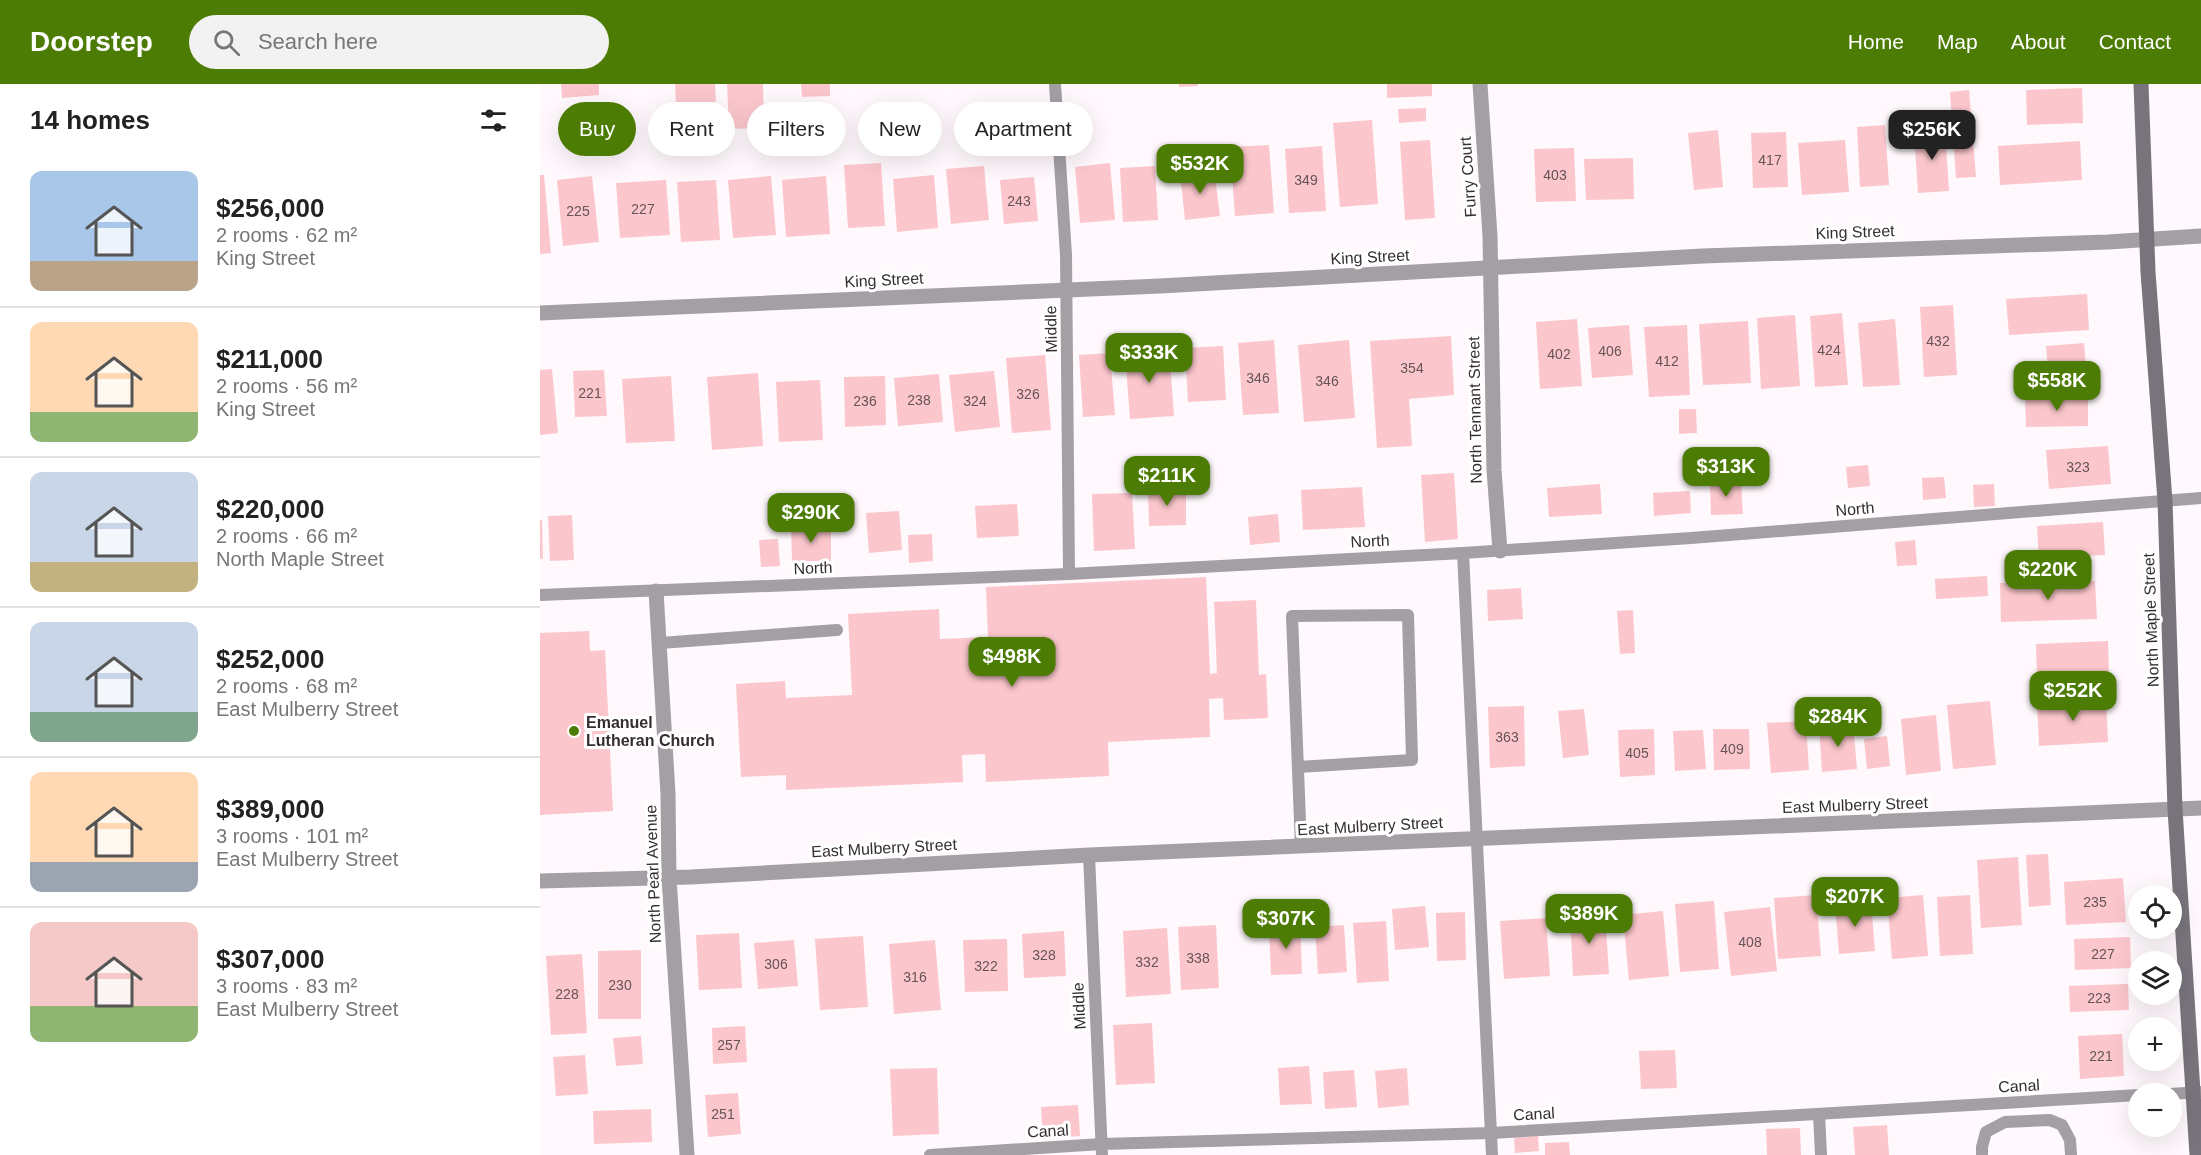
<!DOCTYPE html>
<meta charset="utf-8">
<style>
body{margin:0;font-family:Helvetica,sans-serif;background:#f2f2f2;color:#222;height:100vh;display:flex;flex-direction:column;font-size:22px;white-space:nowrap}
*{box-sizing:border-box;margin:0}
p{font-size:20px;color:#767676}
.icon{flex:none;width:33px;height:33px;fill:none;stroke:currentColor;stroke-width:2;stroke-linecap:round;stroke-linejoin:round}
.map{position:relative;flex:1;overflow:hidden}
.sheet{display:flex;flex-direction:column;background:#fff;width:540px}
.sheet>*{flex:none}
.guide{position:absolute;left:18px;top:18px;width:570px;height:54px;display:flex;gap:12px}
.tools{position:absolute;left:1588px;top:801px;display:grid;gap:12px}
.tools a{display:grid;place-items:center;width:54px;height:54px;border-radius:50%;background:#fff;box-shadow:0 6px 24px #0002;font-size:30px}
.price{position:absolute;translate:-50% -51px;padding:0 14px;border-radius:12px;background:#4d7c05;color:#fff;font-size:20px;line-height:39px;filter:drop-shadow(0 2px 3px #0008)}
.price::after{content:'';position:absolute;left:50%;top:36px;width:18px;height:14px;margin-left:-9px;background:inherit;clip-path:polygon(0 0,100% 0,50% 100%)}
.price.current{background:#222;color:#fff}
ul{padding:0;list-style:none}
li{display:flex;align-items:center;gap:18px;height:150px;padding:0 30px}
li+li{border-top:2px solid #e0e0e0}
li span{display:grid;place-items:center;flex:none;width:168px;height:120px;border-radius:12px;color:#555}
li>.icon{margin-inline-start:auto}
span .icon{width:72px;height:72px;fill:#fffc;stroke-width:1}
li b{font-size:26px}
h2{display:flex;justify-content:space-between;align-items:center;height:72px;padding:0 30px;font-size:26px}
.tag{padding:0 21px;border-radius:27px;background:#fff;box-shadow:0 6px 24px #0002;font-size:21px;line-height:54px}
.tag.current{background:#4d7c05;color:#fff}
header{display:flex;align-items:center;gap:36px;box-sizing:border-box;height:84px;padding:0 30px;background:#4d7c05;color:#fff}
header strong{font-size:28px}
nav{display:flex;gap:33px;margin-inline-start:auto;font-size:21px}
.search{width:420px;height:54px;background:#f2f2f2;display:flex;align-items:center;gap:15px;box-sizing:border-box;padding:0 21px;border-radius:33px;color:#767676;font-size:22px}
main{display:flex;flex:1;min-height:0}
.map>svg:first-child{display:block}
</style>
<header>
<strong>Doorstep</strong>
<div class="search"><svg class="icon" aria-label="search" viewBox="0 0 24 24"><circle cx="10" cy="10" r="6"/><path d="M15 15l6 6"/></svg>Search here</div>
<nav><a>Home</a><a>Map</a><a>About</a><a>Contact</a></nav>
</header>
<main>
<section class="sheet">
<h2>14 homes<svg class="icon" aria-label="filters" viewBox="0 0 24 24"><path d="M4 7h16M4 17h16"/><circle cx="9" cy="7" r="2"/><circle cx="15" cy="17" r="2"/></svg></h2>
<ul>
<li><span style="background:linear-gradient(#a9c7e8 75%,#b9a48a 0)"><svg class="icon" aria-label="home" viewBox="0 0 24 24"><path d="M3 11l9-7 9 7M6 9v11h12V9"/></svg></span><div><b>$256,000</b><p>2 rooms · 62 m²</p><p>King Street</p></div></li>
<li><span style="background:linear-gradient(#ffd9b3 75%,#8fb573 0)"><svg class="icon" aria-label="home" viewBox="0 0 24 24"><path d="M3 11l9-7 9 7M6 9v11h12V9"/></svg></span><div><b>$211,000</b><p>2 rooms · 56 m²</p><p>King Street</p></div></li>
<li><span style="background:linear-gradient(#c9d6e8 75%,#c2b280 0)"><svg class="icon" aria-label="home" viewBox="0 0 24 24"><path d="M3 11l9-7 9 7M6 9v11h12V9"/></svg></span><div><b>$220,000</b><p>2 rooms · 66 m²</p><p>North Maple Street</p></div></li>
<li><span style="background:linear-gradient(#c9d6e8 75%,#7fa58c 0)"><svg class="icon" aria-label="home" viewBox="0 0 24 24"><path d="M3 11l9-7 9 7M6 9v11h12V9"/></svg></span><div><b>$252,000</b><p>2 rooms · 68 m²</p><p>East Mulberry Street</p></div></li>
<li><span style="background:linear-gradient(#ffd9b3 75%,#9aa5b1 0)"><svg class="icon" aria-label="home" viewBox="0 0 24 24"><path d="M3 11l9-7 9 7M6 9v11h12V9"/></svg></span><div><b>$389,000</b><p>3 rooms · 101 m²</p><p>East Mulberry Street</p></div></li>
<li><span style="background:linear-gradient(#f6c9c9 70%,#8fb573 0)"><svg class="icon" aria-label="home" viewBox="0 0 24 24"><path d="M3 11l9-7 9 7M6 9v11h12V9"/></svg></span><div><b>$307,000</b><p>3 rooms · 83 m²</p><p>East Mulberry Street</p></div></li>
</ul>
</section>
<div class="map">
<svg width="1661" height="1071" viewBox="0 0 1661 1071">
<rect width="100%" height="100%" fill="#fff8fc"/>
<!-- building -->
<path fill="#fbc7cc" d="M 21,0 L 59,0 L 59,11 L 22,14 Z
M 135,0 L 175,0 L 176,18 L 136,20 Z
M 187,0 L 223,0 L 224,44 L 189,45 Z
M 261,0 L 290,0 L 290,12 L 262,13 Z
M 639,0 L 658,0 L 658,2 L 639,3 Z
M 847,0 L 892,0 L 892,12 L 847,14 Z
M 1542,4 L 1543,39 L 1487,41 L 1486,6 Z
M 1429,6 L 1436,93 L 1416,94 L 1410,8 Z
M 886,24 L 886,37 L 859,39 L 858,25 Z
M 832,36 L 838,120 L 800,123 L 793,39 Z
M 1345,41 L 1349,101 L 1320,103 L 1317,43 Z
M 1405,45 L 1409,107 L 1378,109 L 1374,47 Z
M 1178,46 L 1183,103 L 1154,106 L 1148,49 Z
M 1246,48 L 1248,103 L 1213,104 L 1211,49 Z
M 890,56 L 895,134 L 865,136 L 860,58 Z
M 1305,56 L 1309,108 L 1262,111 L 1258,59 Z
M 1540,57 L 1542,96 L 1460,101 L 1458,62 Z
M 729,61 L 734,129 L 695,132 L 690,63 Z
M 782,62 L 786,127 L 749,129 L 745,65 Z
M 1034,64 L 1036,117 L 996,118 L 994,65 Z
M 1093,74 L 1094,115 L 1046,116 L 1044,75 Z
M 341,79 L 345,142 L 308,144 L 304,81 Z
M 570,79 L 575,136 L 540,139 L 535,83 Z
M 444,82 L 449,136 L 411,140 L 406,85 Z
M 615,82 L 618,136 L 583,138 L 580,84 Z
M 674,85 L 680,132 L 645,136 L 640,89 Z
M 0,91 L 4,91 L 11,169 L 0,170 Z
M 394,91 L 398,144 L 357,148 L 353,95 Z
M 52,92 L 59,158 L 23,162 L 17,96 Z
M 231,92 L 236,151 L 193,154 L 188,96 Z
M 286,92 L 290,150 L 246,153 L 242,96 Z
M 494,93 L 498,137 L 464,140 L 460,96 Z
M 126,96 L 130,151 L 80,154 L 76,99 Z
M 176,96 L 180,156 L 141,158 L 137,98 Z
M 1547,210 L 1549,246 L 1469,251 L 1466,215 Z
M 1413,221 L 1417,291 L 1384,293 L 1380,223 Z
M 1302,229 L 1308,301 L 1275,303 L 1270,232 Z
M 1255,231 L 1260,302 L 1221,305 L 1217,234 Z
M 1037,235 L 1042,302 L 1000,305 L 996,238 Z
M 1355,235 L 1360,301 L 1323,303 L 1318,239 Z
M 1208,237 L 1211,299 L 1163,301 L 1159,240 Z
M 1089,241 L 1093,291 L 1052,294 L 1048,244 Z
M 1147,241 L 1150,311 L 1109,313 L 1104,243 Z
M 911,252 L 914,311 L 869,315 L 872,362 L 837,364 L 830,257 Z
M 734,256 L 739,329 L 703,331 L 698,259 Z
M 809,256 L 815,334 L 764,338 L 758,261 Z
M 1544,259 L 1547,295 L 1509,298 L 1506,262 Z
M 683,262 L 686,316 L 648,318 L 645,264 Z
M 629,265 L 634,332 L 590,335 L 585,268 Z
M 570,269 L 575,331 L 543,333 L 539,271 Z
M 505,271 L 511,346 L 472,349 L 466,274 Z
M 12,285 L 18,349 L 0,351 L 0,286 Z
M 64,286 L 67,332 L 35,333 L 33,287 Z
M 454,287 L 460,343 L 415,348 L 409,291 Z
M 218,289 L 223,362 L 172,366 L 167,293 Z
M 399,290 L 403,338 L 358,342 L 354,294 Z
M 131,292 L 135,357 L 86,359 L 82,295 Z
M 345,292 L 346,341 L 305,343 L 304,293 Z
M 280,296 L 283,356 L 239,358 L 236,298 Z
M 1548,313 L 1548,342 L 1486,343 L 1485,314 Z
M 1139,325 L 1156,325 L 1157,349 L 1139,350 Z
M 1568,362 L 1571,400 L 1509,405 L 1506,366 Z
M 1328,381 L 1330,402 L 1308,404 L 1306,383 Z
M 914,389 L 918,455 L 885,458 L 881,391 Z
M 1404,393 L 1406,414 L 1383,416 L 1382,394 Z
M 1201,397 L 1203,430 L 1171,431 L 1170,399 Z
M 1060,400 L 1062,430 L 1009,433 L 1007,404 Z
M 1454,400 L 1455,422 L 1434,423 L 1433,401 Z
M 822,403 L 825,443 L 763,446 L 761,406 Z
M 646,405 L 646,441 L 609,442 L 608,406 Z
M 1150,407 L 1151,429 L 1114,432 L 1113,409 Z
M 592,409 L 595,465 L 554,467 L 552,410 Z
M 477,420 L 479,452 L 437,454 L 435,422 Z
M 359,427 L 362,466 L 329,469 L 326,429 Z
M 738,430 L 740,458 L 710,461 L 708,433 Z
M 32,431 L 34,476 L 10,477 L 8,432 Z
M 0,436 L 2,436 L 3,475 L 0,475 Z
M 1563,438 L 1565,471 L 1499,474 L 1497,442 Z
M 291,443 L 291,477 L 252,477 L 251,444 Z
M 392,450 L 393,477 L 369,479 L 368,451 Z
M 238,455 L 240,482 L 221,483 L 219,456 Z
M 1375,456 L 1377,481 L 1357,482 L 1355,458 Z
M 1447,492 L 1448,512 L 1396,515 L 1395,495 Z
M 666,493 L 670,590 L 677,589 L 674,518 L 716,516 L 719,591 L 726,590 L 728,634 L 684,636 L 683,614 L 669,615 L 670,653 L 568,658 L 569,692 L 446,698 L 445,670 L 422,671 L 423,698 L 246,706 L 246,691 L 201,693 L 196,600 L 245,597 L 246,614 L 312,611 L 308,530 L 399,525 L 400,555 L 448,553 L 446,503 Z
M 1555,497 L 1557,535 L 1461,538 L 1460,499 Z
M 981,504 L 983,535 L 948,537 L 947,506 Z
M 1093,526 L 1095,569 L 1080,570 L 1077,527 Z
M 49,547 L 50,567 L 65,566 L 73,727 L 0,731 L 0,549 Z
M 1568,557 L 1569,592 L 1497,595 L 1496,560 Z
M 1566,614 L 1568,658 L 1499,662 L 1497,619 Z
M 1450,617 L 1456,681 L 1413,685 L 1407,621 Z
M 984,622 L 985,682 L 950,684 L 948,623 Z
M 1044,625 L 1049,671 L 1023,674 L 1018,627 Z
M 1396,631 L 1401,687 L 1366,691 L 1361,635 Z
M 1266,637 L 1269,686 L 1231,689 L 1227,639 Z
M 1313,639 L 1317,685 L 1282,688 L 1279,642 Z
M 1114,645 L 1115,691 L 1080,693 L 1078,646 Z
M 1173,645 L 1209,645 L 1210,685 L 1174,686 Z
M 1163,646 L 1166,685 L 1135,687 L 1133,647 Z
M 1347,652 L 1350,682 L 1327,685 L 1324,655 Z
M 1508,770 L 1511,821 L 1489,823 L 1486,771 Z
M 1478,773 L 1482,841 L 1441,844 L 1437,776 Z
M 1583,794 L 1586,838 L 1526,841 L 1524,798 Z
M 1276,811 L 1281,872 L 1238,875 L 1234,814 Z
M 1383,811 L 1388,872 L 1352,875 L 1347,814 Z
M 1430,811 L 1433,870 L 1400,872 L 1397,813 Z
M 1174,817 L 1179,885 L 1140,888 L 1135,820 Z
M 1331,818 L 1335,867 L 1299,870 L 1295,820 Z
M 885,822 L 889,863 L 855,866 L 852,825 Z
M 1230,823 L 1237,887 L 1191,892 L 1184,828 Z
M 1123,827 L 1129,892 L 1089,896 L 1083,831 Z
M 925,828 L 926,876 L 897,877 L 896,829 Z
M 1065,829 L 1069,890 L 1033,892 L 1030,831 Z
M 1006,834 L 1010,892 L 964,895 L 960,837 Z
M 846,837 L 849,897 L 817,899 L 813,839 Z
M 676,841 L 679,904 L 641,906 L 638,843 Z
M 760,841 L 762,890 L 731,891 L 729,843 Z
M 804,841 L 807,888 L 778,890 L 775,843 Z
M 627,844 L 631,910 L 586,913 L 583,847 Z
M 524,847 L 526,892 L 484,894 L 482,850 Z
M 199,849 L 202,904 L 159,906 L 156,851 Z
M 323,852 L 328,923 L 280,926 L 275,855 Z
M 1590,853 L 1591,884 L 1535,886 L 1534,855 Z
M 467,855 L 468,907 L 425,908 L 423,856 Z
M 254,856 L 258,902 L 218,905 L 214,859 Z
M 395,856 L 401,926 L 354,930 L 349,860 Z
M 101,866 L 101,935 L 58,935 L 58,867 Z
M 42,870 L 47,949 L 11,951 L 6,872 Z
M 1588,900 L 1589,926 L 1530,928 L 1529,902 Z
M 612,939 L 615,999 L 576,1001 L 573,941 Z
M 205,942 L 207,978 L 173,980 L 172,944 Z
M 1582,950 L 1584,992 L 1540,995 L 1538,952 Z
M 101,952 L 103,980 L 76,982 L 73,954 Z
M 1135,966 L 1137,1004 L 1101,1005 L 1099,967 Z
M 45,971 L 48,1010 L 16,1012 L 13,973 Z
M 769,982 L 772,1020 L 740,1021 L 738,984 Z
M 397,984 L 399,1050 L 353,1052 L 350,985 Z
M 867,984 L 869,1021 L 838,1024 L 835,987 Z
M 814,986 L 817,1023 L 785,1025 L 783,988 Z
M 198,1009 L 201,1050 L 168,1053 L 165,1011 Z
M 538,1021 L 540,1052 L 503,1055 L 501,1023 Z
M 111,1025 L 112,1058 L 54,1060 L 53,1027 Z
M 1347,1041 L 1349,1071 L 1315,1071 L 1313,1043 Z
M 1260,1044 L 1261,1071 L 1227,1071 L 1226,1045 Z
M 998,1052 L 999,1067 L 975,1069 L 974,1054 Z
M 1029,1058 L 1030,1071 L 1005,1071 L 1005,1059 Z"/>
<g fill="none" stroke-linecap="round" stroke-linejoin="round">
<!-- lane -->
<path stroke="#a39fa5" stroke-width="12" d="M 515,0 L 526,171 L 529,490
M 923,469 L 952,1071
M 0,511 L 529,490 L 923,469 L 1151,454 L 1661,414
M 120,559 L 297,546
M 758,683 L 872,676 L 868,531 L 752,532 L 761,763
M 549,771 L 562,1071
M 1630,1010 L 1661,1008
M 1279,1030 L 1281,1071
M 390,1071 L 562,1060 L 951,1049 L 1599,1011
M 1442,1071 L 1442,1063 L 1446,1048 L 1465,1038 L 1510,1036 L 1522,1041 L 1530,1056 L 1531,1071"/>
<!-- street -->
<path stroke="#a39fa5" stroke-width="15" d="M 940,0 L 950,152 L 954,386 L 960,467
M 0,229 L 620,202 L 1163,172 L 1568,158 L 1661,152
M 116,507 L 128,710 L 129,794 L 147,1071
M 0,797 L 151,793 L 549,771 L 1661,724"/>
<!-- secondary -->
<path stroke="#79747c" stroke-width="15" d="M 1601,0 L 1608,188 L 1625,417 L 1635,725 L 1657,1071"/>
</g>
<!-- markers -->
<circle fill="#4d7c05" stroke="#fff" stroke-width="2" cx="34" cy="647" r="6"/>
<g text-anchor="middle" dominant-baseline="central" stroke-width="6" stroke-linejoin="round" paint-order="stroke">
<!-- number labels -->
<g font-size="14" fill="#665458">
<text x="1230" y="76">417</text>
<text x="1015" y="91">403</text>
<text x="766" y="96">349</text>
<text x="479" y="117">243</text>
<text x="103" y="125">227</text>
<text x="38" y="127">225</text>
<text x="1398" y="257">432</text>
<text x="1289" y="266">424</text>
<text x="1070" y="267">406</text>
<text x="1019" y="270">402</text>
<text x="1127" y="277">412</text>
<text x="872" y="284">354</text>
<text x="718" y="294">346</text>
<text x="787" y="297">346</text>
<text x="50" y="309">221</text>
<text x="488" y="310">326</text>
<text x="379" y="316">238</text>
<text x="325" y="317">236</text>
<text x="435" y="317">324</text>
<text x="1538" y="383">323</text>
<text x="967" y="653">363</text>
<text x="1192" y="665">409</text>
<text x="1097" y="669">405</text>
<text x="1555" y="818">235</text>
<text x="1210" y="858">408</text>
<text x="1563" y="870">227</text>
<text x="504" y="871">328</text>
<text x="658" y="874">338</text>
<text x="607" y="878">332</text>
<text x="236" y="880">306</text>
<text x="446" y="882">322</text>
<text x="375" y="893">316</text>
<text x="80" y="901">230</text>
<text x="27" y="910">228</text>
<text x="1559" y="914">223</text>
<text x="189" y="961">257</text>
<text x="1561" y="972">221</text>
<text x="183" y="1030">251</text>
</g>
<!-- street labels -->
<g font-size="16" fill="#342e31" stroke="#fff">
<text transform="translate(928 93) rotate(-94)">Furry Court</text>
<text transform="translate(1315 148) rotate(-2)">King Street</text>
<text transform="translate(830 173) rotate(-3)">King Street</text>
<text transform="translate(344 196) rotate(-3)">King Street</text>
<text transform="translate(511 245) rotate(-91)">Middle</text>
<text transform="translate(935 326) rotate(-91)">North Tennant Street</text>
<text transform="translate(1315 425) rotate(-5)">North</text>
<text transform="translate(830 457) rotate(-3)">North</text>
<text transform="translate(273 484) rotate(-2)">North</text>
<text transform="translate(1611 536) rotate(-92)">North Maple Street</text>
<text transform="translate(1315 721) rotate(-2)">East Mulberry Street</text>
<text transform="translate(830 742) rotate(-3)">East Mulberry Street</text>
<text transform="translate(344 764) rotate(-3)">East Mulberry Street</text>
<text transform="translate(113 790) rotate(-92)">North Pearl Avenue</text>
<text transform="translate(539 922) rotate(-93)">Middle</text>
<text transform="translate(1479 1002) rotate(-3)">Canal</text>
<text transform="translate(994 1030) rotate(-3)">Canal</text>
<text transform="translate(508 1047) rotate(-3)">Canal</text>
</g>
<!-- poi labels -->
<g font-size="16" font-weight="bold" fill="#342e31" stroke="#fff" text-anchor="start">
<text x="46" y="638">Emanuel<tspan x="46" dy="18">Lutheran Church</tspan></text>
</g>
</g>
</svg>
<div class="tools">
<a><svg class="icon" aria-label="locate" viewBox="0 0 24 24"><circle cx="12" cy="12" r="6"/><path d="M12 2v4M12 18v4M2 12h4M18 12h4"/></svg></a>
<a><svg class="icon" aria-label="layers" viewBox="0 0 24 24"><path d="M12 4l9 5-9 5-9-5zM3 14l9 5 9-5"/></svg></a>
<a>+</a>
<a>−</a>
</div>
<b class="price current" style="left:1392px;top:77px">$256K</b>
<b class="price" style="left:660px;top:111px">$532K</b>
<b class="price" style="left:609px;top:300px">$333K</b>
<b class="price" style="left:1517px;top:328px">$558K</b>
<b class="price" style="left:1186px;top:414px">$313K</b>
<b class="price" style="left:627px;top:423px">$211K</b>
<b class="price" style="left:271px;top:460px">$290K</b>
<b class="price" style="left:1508px;top:517px">$220K</b>
<b class="price" style="left:472px;top:604px">$498K</b>
<b class="price" style="left:1533px;top:638px">$252K</b>
<b class="price" style="left:1298px;top:664px">$284K</b>
<b class="price" style="left:1315px;top:844px">$207K</b>
<b class="price" style="left:1049px;top:861px">$389K</b>
<b class="price" style="left:746px;top:866px">$307K</b>
<div class="guide">
<a class="tag current">Buy</a>
<a class="tag">Rent</a>
<a class="tag">Filters</a>
<a class="tag">New</a>
<a class="tag">Apartment</a>
</div>
</div>
</main>
